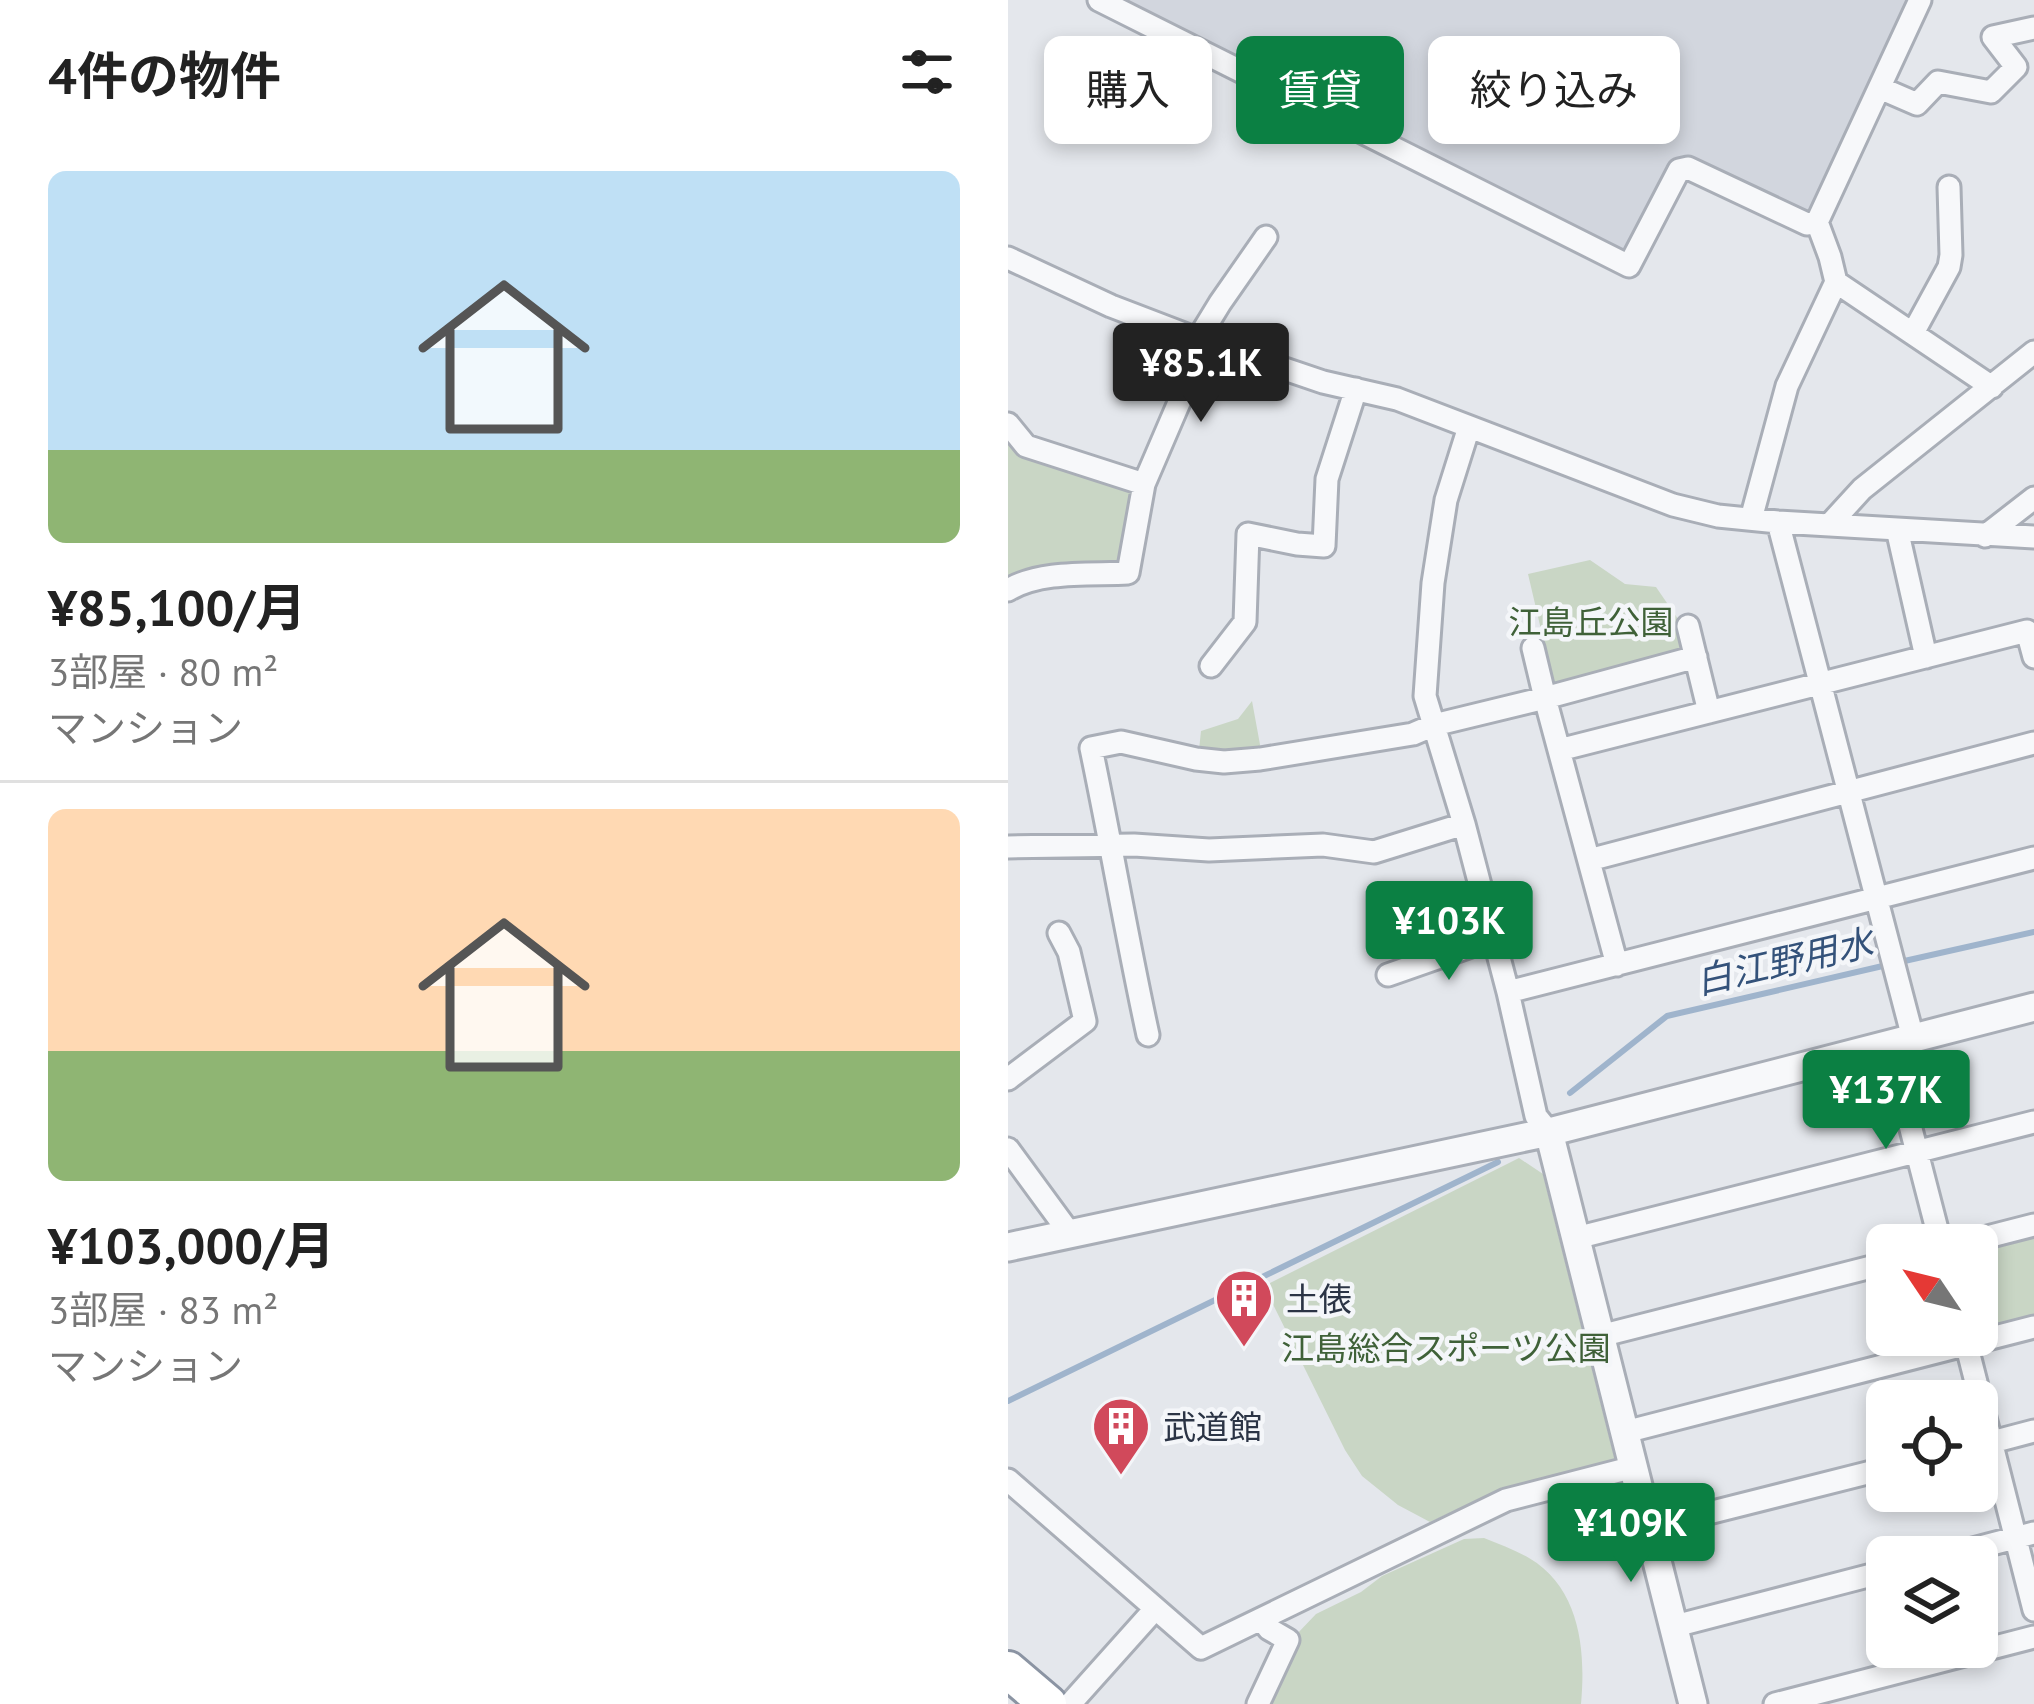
<!DOCTYPE html>
<html lang="ja">
<meta charset="utf-8">
<style>
body{margin:0;font-family:"PT Sans","Noto Sans JP",sans-serif;background:#f2f2f2;color:#222;height:100vh;display:flex;flex-direction:column;font-size:45px;white-space:nowrap}
*{box-sizing:border-box;margin:0}
p{font-size:39px;color:#767676}
.icon{flex:none;width:66px;height:66px;fill:none;stroke:currentColor;stroke-width:2;stroke-linecap:round;stroke-linejoin:round}
.map{position:relative;flex:1;overflow:hidden}
.details{display:flex;flex-direction:column;background:#fff;width:1008px}
.details>*{flex:none}
.hud{position:absolute;left:36px;top:36px;width:810px;height:108px;display:flex;gap:24px}
.needle{width:78px;rotate:305deg}
.buttons{position:absolute;left:858px;top:1224px;display:grid;gap:24px}
.buttons a{display:grid;place-items:center;width:132px;height:132px;border-radius:18px;background:#fff;box-shadow:0 6px 18px #0003;font-size:60px}
.price{position:absolute;translate:-50% -102px;padding:0 27px;border-radius:12px;background:#0b8043;color:#fff;font-size:39px;line-height:78px;filter:drop-shadow(0 3px 6px #0008)}
.price::after{content:'';position:absolute;left:50%;top:72px;width:36px;height:27px;margin-left:-18px;background:inherit;clip-path:polygon(0 0,100% 0,50% 100%)}
.price.active{background:#222;color:#fff}
ul{padding:0;list-style:none}
li{display:grid;align-content:center;gap:24px;height:636px;padding:0 48px}
li+li{border-top:3px solid #e0e0e0}
li span{display:grid;place-items:center;height:372px;border-radius:18px;color:#555}
li>.icon{margin-inline-start:auto}
span .icon{width:216px;height:216px;fill:#fffc;stroke-width:1}
li b{font-size:51px}
h2{display:flex;justify-content:space-between;align-items:center;height:144px;padding:0 48px;font-size:51px}
.tag{padding:0 42px;border-radius:18px;background:#fff;box-shadow:0 6px 18px #0003;font-size:42px;line-height:108px}
.tag.active{background:#0b8043;color:#fff}
main{display:flex;flex:1;min-height:0}
.map>svg:first-child{display:block}
</style>
<main>
<section class="details">
<h2>4件の物件<svg class="icon" aria-label="filters" viewBox="0 0 24 24"><path d="M4 7h16M4 17h16"/><circle cx="9" cy="7" r="2"/><circle cx="15" cy="17" r="2"/></svg></h2>
<ul>
<li><span style="background:linear-gradient(#bfe0f5 75%,#8fb573 0)"><svg class="icon" aria-label="home" viewBox="0 0 24 24"><path d="M3 11l9-7 9 7M6 9v11h12V9"/></svg></span><div><b>¥85,100/月</b><p>3部屋 · 80 m²</p><p>マンション</p></div></li>
<li><span style="background:linear-gradient(#ffd9b3 65%,#8fb573 0)"><svg class="icon" aria-label="home" viewBox="0 0 24 24"><path d="M3 11l9-7 9 7M6 9v11h12V9"/></svg></span><div><b>¥103,000/月</b><p>3部屋 · 83 m²</p><p>マンション</p></div></li>
</ul>
</section>
<div class="map">
<svg width="1026" height="1704" viewBox="0 0 1026 1704">
<rect width="100%" height="100%" fill="#e4e7ec"/>
<!-- built -->
<path fill="#d2d6de" d="M 103,0 L 904,0 L 807,209 L 798,212 L 681,163 L 620,251 L 608,252 Z"/>
<!-- green -->
<path fill="#c9d6c5" d="M 0,435 L 118,485 L 125,494 L 113,558 L 108,563 L 9,573 L 0,579 Z
M 582,560 L 617,584 L 648,587 L 670,619 L 679,652 L 546,685 L 520,574 Z
M 244,701 L 253,750 L 191,750 L 193,731 L 230,719 Z
M 511,1158 L 535,1174 L 607,1460 L 493,1489 L 422,1522 L 390,1505 L 354,1476 L 337,1450 L 256,1286 Z
M 1026,1233 L 1026,1320 L 978,1332 L 969,1326 L 969,1248 Z
M 476,1538 C 491,1544 507,1550 521,1558 C 572,1588 578,1650 573,1704 L 255,1704 L 288,1635 L 308,1614 L 353,1592 L 374,1576 L 456,1539 Z"/>
<g fill="none" stroke-linecap="round" stroke-linejoin="round">
<!-- stream -->
<path stroke="#9fb4cc" stroke-width="6" d="M 892,962 L 1026,932
M 562,1093 L 659,1016 L 879,965
M 0,1401 L 490,1162"/>
<defs>
<path id="minor" d="M 91,0 L 621,266 L 671,170 L 680,168 L 799,224 L 809,222
M 872,88 L 909,104 L 930,82 L 983,92 L 1008,67 L 985,37 L 1026,28
M 0,258 L 103,306 L 197,342 L 315,382 L 389,399 L 665,505 L 710,516 L 770,522 L 1026,537
M 828,282 L 984,387
M 905,333 L 941,267 L 943,255 L 941,187
M 190,339 L 212,303 L 258,237
M 0,424 L 18,446 L 136,484
M 461,427 L 438,500 L 425,583 L 417,696 L 456,824 L 500,992 L 528,1116 L 541,1132
M 743,519 L 779,386 L 828,282 L 822,257 L 809,222 L 912,0
M 770,522 L 905,1038
M 822,524 L 854,489 L 1026,352
M 889,529 L 918,657
M 977,536 L 1026,498
M 0,590 C 33,570 83,575 120,573 L 136,484 L 197,342
M 680,626 L 701,712
M 525,648 L 537,698 L 688,657
M 203,666 L 237,622 L 240,534 L 289,544 L 316,546 L 319,479 L 348,389
M 551,750 L 609,965
M 0,847 L 126,845 L 201,850 L 315,845 L 366,852 L 456,824
M 581,860 L 1026,743
M 380,975 L 486,938
M 500,992 L 1026,858
M 140,1035 C 119,939 103,843 83,748 L 113,742 L 188,759 L 216,762 L 252,759 L 405,734 L 426,725 L 537,698 L 551,750 L 1019,631 L 1026,657
M 881,1044 L 933,1245
M 0,1079 L 77,1021 L 61,952 L 51,933
M 0,1149 L 63,1235
M 568,1238 L 1026,1122
M 948,1245 L 1026,1225
M 956,1335 L 1026,1610
M 592,1336 L 879,1263
M 617,1432 L 1026,1327
M 969,1446 L 1026,1431
M 0,1480 L 193,1648 L 498,1500 L 626,1467
M 641,1528 L 879,1468
M 934,1557 L 1026,1533
M 667,1626 L 879,1571
M 62,1704 L 147,1609
M 250,1704 L 280,1640 L 261,1629 L 253,1619
M 767,1704 L 1026,1637"/>
<path id="tertiary" d="M 541,1132 L 685,1704
M 0,1247 L 541,1132 L 1026,1007"/>
<path id="trunk" d="M 0,1670 L 40,1704"/>
</defs>
<!-- minor casing -->
<use href="#minor" stroke="#a9aeb7" stroke-width="27"/>
<!-- tertiary casing -->
<use href="#tertiary" stroke="#a9aeb7" stroke-width="33"/>
<!-- trunk casing -->
<use href="#trunk" stroke="#8b94a3" stroke-width="42"/>
<!-- minor -->
<use href="#minor" stroke="#f7f8fa" stroke-width="21"/>
<!-- tertiary -->
<use href="#tertiary" stroke="#f7f8fa" stroke-width="27"/>
<!-- trunk -->
<use href="#trunk" stroke="#fff" stroke-width="36"/>
</g>
<!-- icons -->
<defs>
<symbol id="building-pin" viewBox="-11 -11 22 30"><path d="M0 17L-7.5 6A9.5 9.5 0 1 1 7.5 6Z" fill="#d1495b" stroke="#f4f6f9"/><path d="M-4-6H4V6H1V3H-1V6H-4ZM-2.5-4.3h1.7v1.8h-1.7ZM.8-4.3h1.7v1.8H.8ZM-2.5-1h1.7V.8h-1.7ZM.8-1h1.7V.8H.8Z" fill="#fff"/></symbol>
</defs>
<g fill-rule="evenodd">
<use href="#building-pin" x="203" y="1265" width="66" height="90"/>
<use href="#building-pin" x="80" y="1393" width="66" height="90"/>
</g>
<g text-anchor="middle" dominant-baseline="central" stroke-width="9" stroke-linejoin="round" paint-order="stroke">
<!-- park labels -->
<g font-size="33" fill="#3f6138" stroke="#f4f6f9">
<text x="583" y="621">江島丘公園</text>
<text x="438" y="1347">江島総合スポーツ公園</text>
</g>
<!-- poi labels -->
<g font-size="33" fill="#2b3445" stroke="#f4f6f9" text-anchor="start">
<text x="278" y="1298">土俵</text>
<text x="155" y="1426">武道館</text>
</g>
<!-- water labels -->
<g font-size="36" font-style="italic" fill="#34527a" stroke="#f4f6f9">
<text transform="translate(776 961) rotate(-13)">白江野用水</text>
</g>
</g>
</svg>
<div class="buttons">
<a><svg class="needle" viewBox="-14 -14 28 28"><path d="M0-13l5 13h-10z" fill="#e53935"/><path d="M0 13l5-13h-10z" fill="#767676"/></svg></a>
<a><svg class="icon" aria-label="locate" viewBox="0 0 24 24"><circle cx="12" cy="12" r="6"/><path d="M12 2v4M12 18v4M2 12h4M18 12h4"/></svg></a>
<a><svg class="icon" aria-label="layers" viewBox="0 0 24 24"><path d="M12 4l9 5-9 5-9-5zM3 14l9 5 9-5"/></svg></a>
</div>
<b class="price active" style="left:193px;top:425px">¥85.1K</b>
<b class="price" style="left:441px;top:983px">¥103K</b>
<b class="price" style="left:878px;top:1152px">¥137K</b>
<b class="price" style="left:623px;top:1585px">¥109K</b>
<div class="hud">
<a class="tag">購入</a>
<a class="tag active">賃貸</a>
<a class="tag">絞り込み</a>
</div>
</div>
</main>
